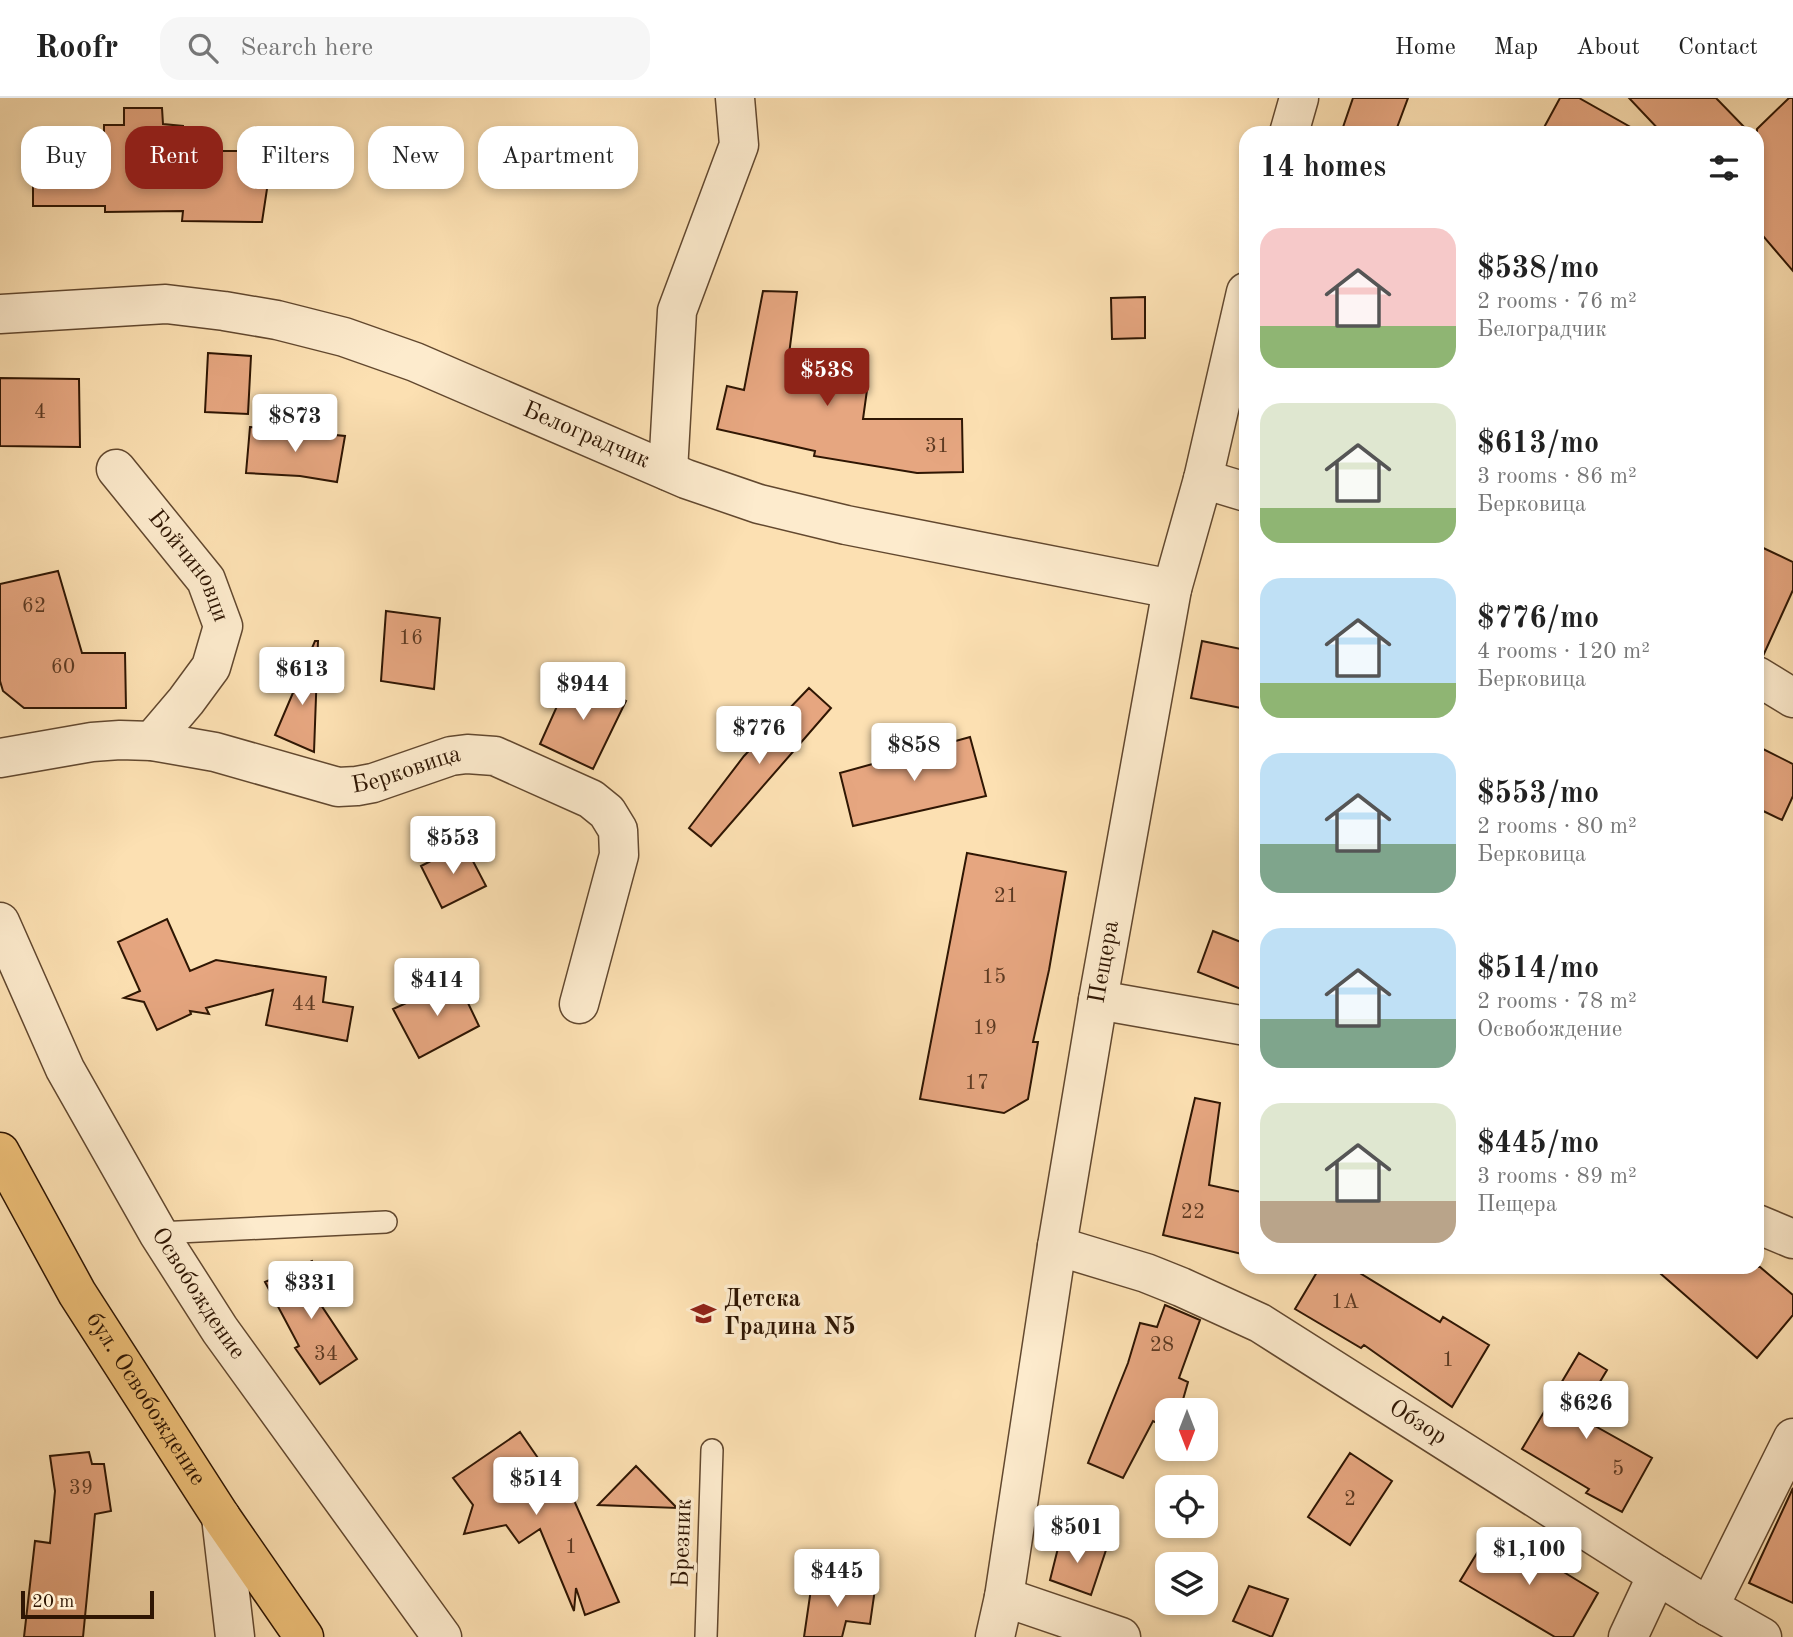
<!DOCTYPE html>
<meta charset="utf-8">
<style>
body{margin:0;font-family:"Old Standard TT",serif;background:#f6f6f6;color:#222;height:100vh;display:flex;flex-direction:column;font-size:26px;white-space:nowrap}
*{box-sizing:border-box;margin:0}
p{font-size:23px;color:#767676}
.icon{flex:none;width:38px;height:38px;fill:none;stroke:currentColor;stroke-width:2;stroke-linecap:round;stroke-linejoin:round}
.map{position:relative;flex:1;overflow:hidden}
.details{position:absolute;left:1239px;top:28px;width:525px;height:1148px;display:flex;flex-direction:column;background:#fff;border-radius:21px;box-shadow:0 4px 10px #0003}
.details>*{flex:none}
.hud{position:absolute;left:21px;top:28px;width:665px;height:63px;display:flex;gap:14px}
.needle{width:46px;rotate:180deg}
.tools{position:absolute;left:1155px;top:1300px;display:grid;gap:14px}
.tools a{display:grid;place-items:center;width:63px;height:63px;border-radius:14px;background:#fff;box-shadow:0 4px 10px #0003;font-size:35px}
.scale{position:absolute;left:21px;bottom:18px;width:133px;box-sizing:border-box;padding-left:7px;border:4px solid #2f1603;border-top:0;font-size:19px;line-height:24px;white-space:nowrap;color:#2f1603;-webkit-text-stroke:5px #fdebcd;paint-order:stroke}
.price{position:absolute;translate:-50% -60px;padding:0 16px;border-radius:7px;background:#fff;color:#222;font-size:23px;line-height:46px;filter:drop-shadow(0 2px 4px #0008)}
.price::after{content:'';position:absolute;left:50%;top:42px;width:21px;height:16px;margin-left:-10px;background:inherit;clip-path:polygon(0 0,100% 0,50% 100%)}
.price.selected{background:#8f2418;color:#fff}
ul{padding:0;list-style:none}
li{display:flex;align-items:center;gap:21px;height:175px;padding:0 21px}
li span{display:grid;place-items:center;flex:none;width:196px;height:140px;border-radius:21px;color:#555}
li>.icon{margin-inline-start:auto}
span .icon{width:84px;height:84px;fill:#fffc;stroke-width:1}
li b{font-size:30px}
h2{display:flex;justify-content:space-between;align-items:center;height:84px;padding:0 21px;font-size:30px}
.pill{padding:0 24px;border-radius:21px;background:#fff;box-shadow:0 4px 10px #0003;font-size:24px;line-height:63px}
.pill.selected{background:#8f2418;color:#fff}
header{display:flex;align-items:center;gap:42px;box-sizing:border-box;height:98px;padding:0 35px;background:#fff;border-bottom:2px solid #e0e0e0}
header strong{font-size:33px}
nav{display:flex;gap:38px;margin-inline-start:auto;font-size:24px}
.search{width:490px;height:63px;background:#f6f6f6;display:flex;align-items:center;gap:18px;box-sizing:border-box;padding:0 24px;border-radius:21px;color:#767676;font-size:26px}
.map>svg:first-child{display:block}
</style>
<header>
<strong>Roofr</strong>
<div class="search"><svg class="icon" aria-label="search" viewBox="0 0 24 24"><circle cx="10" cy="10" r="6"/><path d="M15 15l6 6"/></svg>Search here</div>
<nav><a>Home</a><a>Map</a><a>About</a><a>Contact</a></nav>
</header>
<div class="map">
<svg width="1793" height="1539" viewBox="0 0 1793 1539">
<rect width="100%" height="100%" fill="#fce0b2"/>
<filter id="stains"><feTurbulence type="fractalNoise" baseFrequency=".00286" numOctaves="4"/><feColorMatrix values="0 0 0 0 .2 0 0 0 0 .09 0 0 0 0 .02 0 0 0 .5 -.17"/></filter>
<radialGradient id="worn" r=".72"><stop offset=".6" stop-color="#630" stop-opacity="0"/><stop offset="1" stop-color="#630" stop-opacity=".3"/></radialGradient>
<!-- building -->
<path fill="#e6a680" stroke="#2f1603" stroke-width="2" d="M 1353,0 L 1408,0 L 1395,35 L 1341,35 Z
M 1560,0 L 1579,0 L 1641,35 L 1541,35 Z
M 1629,0 L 1716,0 L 1750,35 L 1662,35 Z
M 1789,0 L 1793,0 L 1793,173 L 1757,131 L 1757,31 Z
M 124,10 L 162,10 L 163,26 L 183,28 L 183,53 L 270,53 L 267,91 L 262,124 L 182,123 L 183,113 L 105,114 L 105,108 L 33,108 L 33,38 L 104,37 L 104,27 L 124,27 Z
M 763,193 L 797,194 L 788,264 L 842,273 L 840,287 L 867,292 L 863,321 L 962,321 L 963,374 L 917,375 L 814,358 L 815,353 L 717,331 L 727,288 L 744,292 Z
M 1145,199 L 1145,240 L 1112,241 L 1111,200 Z
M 208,255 L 251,258 L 248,316 L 205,314 Z
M 0,280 L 79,281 L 80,349 L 0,348 Z
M 250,329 L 345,338 L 337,384 L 300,378 L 246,375 Z
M 1757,447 L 1793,464 L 1793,492 L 1763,558 L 1757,556 Z
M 58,473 L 82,555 L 125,555 L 126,610 L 24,610 L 3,593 L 0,583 L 0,486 Z
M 386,513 L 440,520 L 434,591 L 381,583 Z
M 315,543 L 318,543 L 314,654 L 275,637 Z
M 1202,543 L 1246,552 L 1246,611 L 1191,600 Z
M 571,577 L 626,603 L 593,671 L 540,646 Z
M 809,590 L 831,610 L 711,748 L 689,730 L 744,658 Z
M 970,639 L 986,698 L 853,728 L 840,675 Z
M 1757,648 L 1793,666 L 1793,698 L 1782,722 L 1757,710 Z
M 464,746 L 486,788 L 442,810 L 421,768 Z
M 967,755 L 1066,774 L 1049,872 L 1033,944 L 1038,944 L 1028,1001 L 1004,1015 L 920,1001 Z
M 167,821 L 190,873 L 216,862 L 326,879 L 323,904 L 353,909 L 347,943 L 266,927 L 273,892 L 206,910 L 209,916 L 190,913 L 191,916 L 157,932 L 144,904 L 124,900 L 140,893 L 118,844 Z
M 1213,833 L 1246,846 L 1246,893 L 1198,874 Z
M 457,882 L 479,928 L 419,960 L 393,911 Z
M 1195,1000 L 1220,1005 L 1209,1087 L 1246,1095 L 1246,1157 L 1163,1137 Z
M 312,1163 L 328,1194 L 317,1201 L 357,1261 L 320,1286 L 295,1250 L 299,1248 L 265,1184 Z
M 1320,1169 L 1350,1169 L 1440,1224 L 1443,1219 L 1489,1247 L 1452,1309 L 1364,1247 L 1361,1250 L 1295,1211 Z
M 1653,1169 L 1760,1169 L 1793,1197 L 1793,1217 L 1757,1260 Z
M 1165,1207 L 1200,1222 L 1179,1280 L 1188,1284 L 1180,1312 L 1167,1312 L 1167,1330 L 1153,1323 L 1123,1380 L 1088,1365 L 1128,1265 L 1140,1225 L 1157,1229 Z
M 1579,1255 L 1607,1272 L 1579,1319 L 1652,1360 L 1622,1414 L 1586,1395 L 1589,1391 L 1522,1351 Z
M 520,1334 L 567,1402 L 573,1400 L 619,1504 L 585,1517 L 576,1490 L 574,1513 L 540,1431 L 519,1445 L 506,1427 L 464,1436 L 473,1407 L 453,1380 Z
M 89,1354 L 92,1366 L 104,1366 L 111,1413 L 95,1416 L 83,1539 L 24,1539 L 35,1443 L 50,1445 L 55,1393 L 50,1358 Z
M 1350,1355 L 1392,1383 L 1350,1447 L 1308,1419 Z
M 636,1368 L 677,1410 L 598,1407 Z
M 1793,1390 L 1793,1505 L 1749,1485 Z
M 1491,1432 L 1544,1462 L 1598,1495 L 1573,1539 L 1555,1539 L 1460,1483 Z
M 1061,1438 L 1101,1449 L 1101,1451 L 1106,1452 L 1091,1497 L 1050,1482 Z
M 812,1484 L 875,1491 L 870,1526 L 846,1523 L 842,1539 L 804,1539 Z
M 1249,1488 L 1288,1501 L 1272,1539 L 1233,1523 Z"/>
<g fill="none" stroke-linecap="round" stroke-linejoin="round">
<defs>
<path id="lane" d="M 158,1135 L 386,1124
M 706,1539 L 712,1352"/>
<g id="street">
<path d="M 1289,35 L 1299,0"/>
<path id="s1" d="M 0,216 L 166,206 L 224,213 L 277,222 L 344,239 L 415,264 L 686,381 L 759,406 L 846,427 L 1172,491"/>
<path id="s2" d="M 116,371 L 206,482 L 223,528 L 211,569 L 186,603 L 152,643"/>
<path d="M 668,373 L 677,213 L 739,47 L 735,0"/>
<path d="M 1203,381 L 1246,394"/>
<path d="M 1757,578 L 1793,600"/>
<path id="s3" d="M 0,660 L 92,644 L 120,642 L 152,643 L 215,654 L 338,689 L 357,688 L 373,685 L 451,658 L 467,656 L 495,658 L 591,701 L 607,714 L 618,732 L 619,757 L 579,906"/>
<path id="s4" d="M 0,824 L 65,971 L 158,1135 L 220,1232 L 442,1539"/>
<path d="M 1098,902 L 1246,928"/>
<path d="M 1757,1126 L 1793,1141"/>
<path id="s5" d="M 1057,1148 L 1146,1175 L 1181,1189 L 1260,1225 L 1657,1477 L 1709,1509 L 1762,1539"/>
<path d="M 221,1419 L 235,1539"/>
<path d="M 1004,1499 L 1121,1539"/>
<path d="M 1709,1509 L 1793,1340"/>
<path id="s6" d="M 995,1539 L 1004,1499 L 1057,1148 L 1098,902 L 1172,491 L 1203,381 L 1246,194"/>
<path d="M 1628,1539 L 1657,1477"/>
</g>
<g id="primary">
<path id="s7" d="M 0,1054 L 77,1195 L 221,1419 L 304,1539"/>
</g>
</defs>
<!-- lane casing -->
<use href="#lane" stroke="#62482f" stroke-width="24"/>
<!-- street casing -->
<use href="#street" stroke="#62482f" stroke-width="41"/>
<!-- primary casing -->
<use href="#primary" stroke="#2f1603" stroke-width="41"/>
<!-- lane -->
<use href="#lane" stroke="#fdebcd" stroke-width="21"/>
<!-- street -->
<use href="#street" stroke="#fdebcd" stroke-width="38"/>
<!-- primary -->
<use href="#primary" stroke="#eec079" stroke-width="38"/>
</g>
<!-- icons -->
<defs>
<symbol id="school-bare" viewBox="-9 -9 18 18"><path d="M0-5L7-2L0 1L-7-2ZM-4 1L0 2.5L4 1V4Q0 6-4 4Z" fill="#8f2418" stroke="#fdebcd" stroke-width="2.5" paint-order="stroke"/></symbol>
</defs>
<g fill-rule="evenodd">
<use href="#school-bare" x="686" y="1198" width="35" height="35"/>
</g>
<g text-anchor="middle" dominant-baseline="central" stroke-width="7" stroke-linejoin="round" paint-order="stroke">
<!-- number labels -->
<g font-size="21" fill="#5d3a22">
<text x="40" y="314">4</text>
<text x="937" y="348">31</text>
<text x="34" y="508">62</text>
<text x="411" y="540">16</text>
<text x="63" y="569">60</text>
<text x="1006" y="798">21</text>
<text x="994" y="879">15</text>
<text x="304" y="906">44</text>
<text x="985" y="930">19</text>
<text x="977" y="985">17</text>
<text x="1193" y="1114">22</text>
<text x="1345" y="1204">1А</text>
<text x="1162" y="1247">28</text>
<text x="326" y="1256">34</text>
<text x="1448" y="1262">1</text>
<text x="1618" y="1371">5</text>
<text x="81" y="1390">39</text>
<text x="1350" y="1401">2</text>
<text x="571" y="1449">1</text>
</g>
<!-- street labels -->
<g font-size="24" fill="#2f1603" stroke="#fdebcd">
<text stroke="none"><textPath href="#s1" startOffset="609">Белоградчик</textPath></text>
<text stroke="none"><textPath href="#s2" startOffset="122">Бойчиновци</textPath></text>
<text stroke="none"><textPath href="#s3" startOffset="416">Берковица</textPath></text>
<text stroke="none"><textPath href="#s6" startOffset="684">Пещера</textPath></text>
<text stroke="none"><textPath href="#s4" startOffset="422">Освобождение</textPath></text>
<text stroke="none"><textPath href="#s7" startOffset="287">бул. Освобождение</textPath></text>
<text stroke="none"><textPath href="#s5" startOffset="404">Обзор</textPath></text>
<text transform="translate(683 1445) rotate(-88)">Брезник</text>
</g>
<!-- poi labels -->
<g font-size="24" font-weight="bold" fill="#2f1603" stroke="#fdebcd" text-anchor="start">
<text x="724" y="1202">Детска<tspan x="724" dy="28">Градина N5</tspan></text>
</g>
</g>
<rect width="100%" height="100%" filter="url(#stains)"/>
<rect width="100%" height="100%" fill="url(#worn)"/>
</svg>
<div class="tools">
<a><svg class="needle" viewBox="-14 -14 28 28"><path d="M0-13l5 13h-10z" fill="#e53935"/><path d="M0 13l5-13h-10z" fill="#767676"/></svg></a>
<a><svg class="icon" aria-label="locate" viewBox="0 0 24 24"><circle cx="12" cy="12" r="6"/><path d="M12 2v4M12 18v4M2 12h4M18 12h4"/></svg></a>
<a><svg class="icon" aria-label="layers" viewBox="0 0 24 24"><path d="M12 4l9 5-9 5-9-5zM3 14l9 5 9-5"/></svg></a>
</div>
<div class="scale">20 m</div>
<b class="price selected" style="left:827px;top:310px">$538</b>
<b class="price" style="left:295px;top:356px">$873</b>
<b class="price" style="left:302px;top:609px">$613</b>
<b class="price" style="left:583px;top:624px">$944</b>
<b class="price" style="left:759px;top:668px">$776</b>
<b class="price" style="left:914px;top:685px">$858</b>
<b class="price" style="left:453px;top:778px">$553</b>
<b class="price" style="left:437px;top:920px">$414</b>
<b class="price" style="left:311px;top:1223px">$331</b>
<b class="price" style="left:1586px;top:1343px">$626</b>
<b class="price" style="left:536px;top:1419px">$514</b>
<b class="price" style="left:1077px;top:1467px">$501</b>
<b class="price" style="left:1529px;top:1489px">$1,100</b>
<b class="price" style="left:837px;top:1511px">$445</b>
<div class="hud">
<a class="pill">Buy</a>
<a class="pill selected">Rent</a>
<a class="pill">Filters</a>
<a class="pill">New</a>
<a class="pill">Apartment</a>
</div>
<section class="details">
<h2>14 homes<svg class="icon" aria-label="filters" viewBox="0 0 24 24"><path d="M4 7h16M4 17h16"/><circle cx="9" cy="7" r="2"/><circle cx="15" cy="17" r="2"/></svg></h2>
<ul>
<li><span style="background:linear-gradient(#f6c9c9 70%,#8fb573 0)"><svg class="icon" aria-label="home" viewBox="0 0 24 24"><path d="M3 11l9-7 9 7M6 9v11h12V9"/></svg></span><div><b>$538/mo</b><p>2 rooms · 76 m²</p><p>Белоградчик</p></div></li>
<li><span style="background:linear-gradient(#dfe7d0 75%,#8fb573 0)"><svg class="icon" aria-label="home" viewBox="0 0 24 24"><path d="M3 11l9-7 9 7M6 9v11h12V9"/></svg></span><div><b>$613/mo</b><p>3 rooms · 86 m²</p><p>Берковица</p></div></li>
<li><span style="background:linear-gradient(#bfe0f5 75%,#8fb573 0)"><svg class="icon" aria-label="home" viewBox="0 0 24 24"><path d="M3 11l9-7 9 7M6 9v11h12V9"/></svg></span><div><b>$776/mo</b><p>4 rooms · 120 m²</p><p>Берковица</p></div></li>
<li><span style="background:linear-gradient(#bfe0f5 65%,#7fa58c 0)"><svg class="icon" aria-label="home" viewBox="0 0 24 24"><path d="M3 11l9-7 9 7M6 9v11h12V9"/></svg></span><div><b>$553/mo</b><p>2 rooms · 80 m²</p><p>Берковица</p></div></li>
<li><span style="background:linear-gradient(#bfe0f5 65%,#7fa58c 0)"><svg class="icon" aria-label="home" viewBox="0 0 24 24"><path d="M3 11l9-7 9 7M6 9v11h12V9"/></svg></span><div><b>$514/mo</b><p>2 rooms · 78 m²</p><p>Освобождение</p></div></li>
<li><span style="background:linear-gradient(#dfe7d0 70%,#b9a48a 0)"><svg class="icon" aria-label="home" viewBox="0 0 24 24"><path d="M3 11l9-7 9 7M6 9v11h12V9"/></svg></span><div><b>$445/mo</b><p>3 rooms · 89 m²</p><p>Пещера</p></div></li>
</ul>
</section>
</div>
